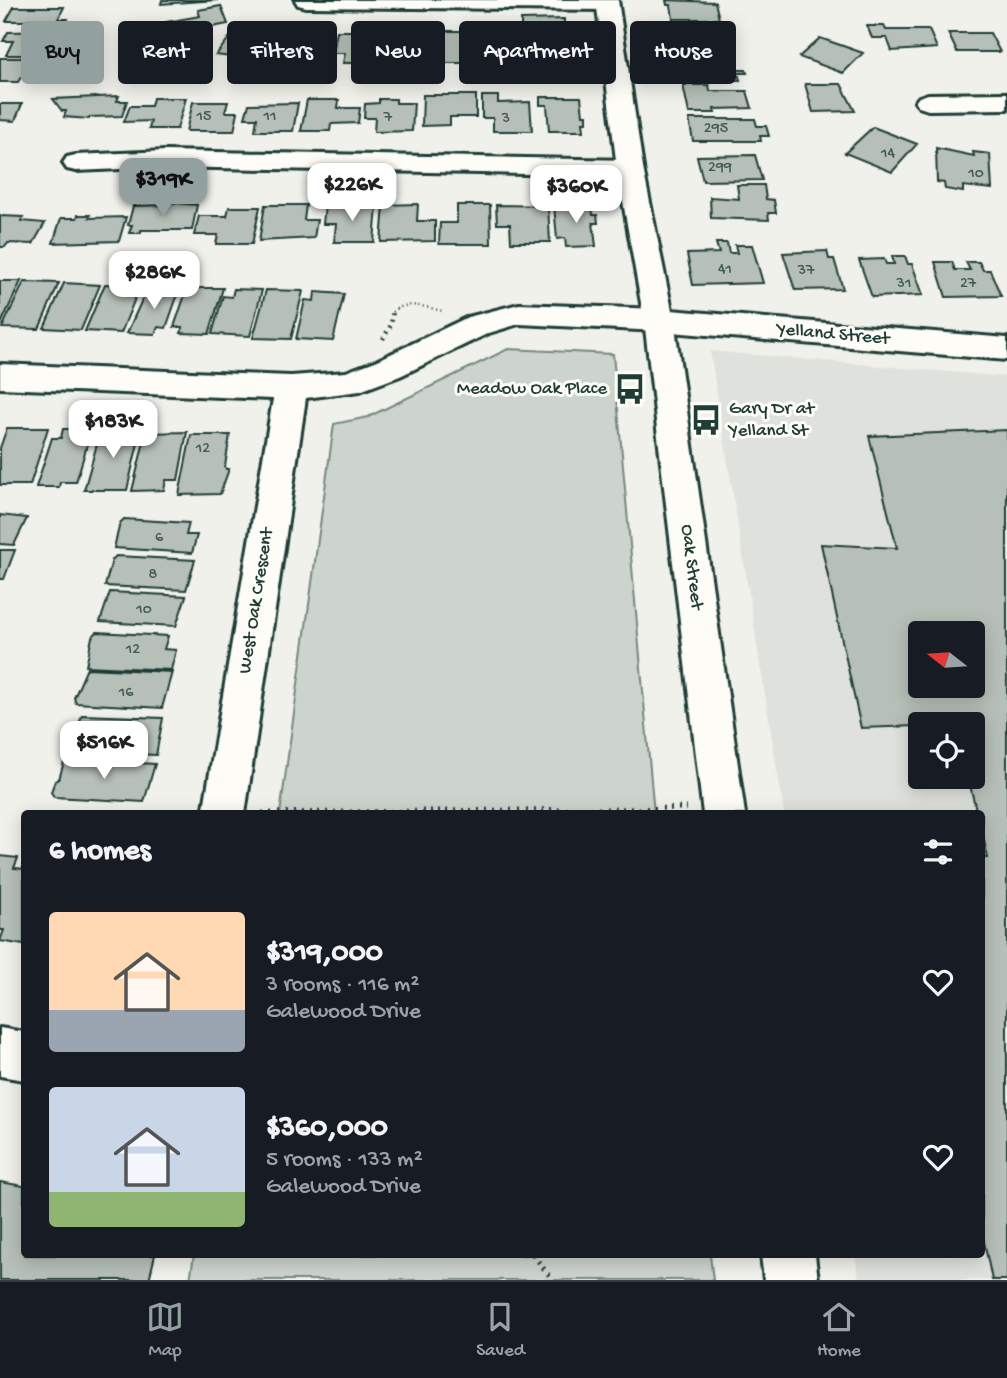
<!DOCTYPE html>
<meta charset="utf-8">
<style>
body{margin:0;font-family:"Gochi Hand",sans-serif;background:#20242c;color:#f1f3f6;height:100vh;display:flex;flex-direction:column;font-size:26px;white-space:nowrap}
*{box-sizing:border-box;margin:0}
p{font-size:23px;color:#9ea1a6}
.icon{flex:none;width:38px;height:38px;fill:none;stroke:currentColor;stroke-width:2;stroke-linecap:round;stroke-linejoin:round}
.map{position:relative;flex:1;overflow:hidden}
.side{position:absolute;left:21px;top:810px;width:964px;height:448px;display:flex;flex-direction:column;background:#171b24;border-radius:7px;box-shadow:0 4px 18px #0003}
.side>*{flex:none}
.guide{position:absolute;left:21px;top:21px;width:966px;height:63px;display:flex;gap:14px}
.needle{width:46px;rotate:287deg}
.fabs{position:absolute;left:908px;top:621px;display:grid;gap:14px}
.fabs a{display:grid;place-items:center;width:77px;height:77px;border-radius:7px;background:#171b24;box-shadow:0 4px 18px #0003;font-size:35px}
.price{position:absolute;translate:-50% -60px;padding:0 16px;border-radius:14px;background:#fff;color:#222;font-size:23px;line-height:46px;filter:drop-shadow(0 2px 4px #0008)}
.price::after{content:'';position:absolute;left:50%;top:42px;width:21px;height:16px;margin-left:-10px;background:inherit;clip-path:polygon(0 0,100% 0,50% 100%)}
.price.current{background:#92a19f;color:#111}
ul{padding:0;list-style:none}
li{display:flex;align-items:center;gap:21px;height:175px;padding:0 28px}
li span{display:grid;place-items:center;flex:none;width:196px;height:140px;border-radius:7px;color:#555}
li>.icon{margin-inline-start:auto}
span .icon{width:84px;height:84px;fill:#fffc;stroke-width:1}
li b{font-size:30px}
h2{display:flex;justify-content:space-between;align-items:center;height:84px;padding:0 28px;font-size:30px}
.tag{padding:0 24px;border-radius:7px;background:#171b24;box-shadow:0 4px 18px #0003;font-size:24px;line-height:63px}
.tag.current{background:#92a19f;color:#111}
.tabs{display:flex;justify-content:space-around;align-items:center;height:98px;border-top:2px solid #363941;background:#171b24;font-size:19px;color:#9ea1a6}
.tabs a{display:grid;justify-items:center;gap:4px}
.tabs .current{color:#92a19f}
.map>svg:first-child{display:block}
</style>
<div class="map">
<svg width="1007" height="1280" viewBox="0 0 1007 1280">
<rect width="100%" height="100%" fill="#f0f1eb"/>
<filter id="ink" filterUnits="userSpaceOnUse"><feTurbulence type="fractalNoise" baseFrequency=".0143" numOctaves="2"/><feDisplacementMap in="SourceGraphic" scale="14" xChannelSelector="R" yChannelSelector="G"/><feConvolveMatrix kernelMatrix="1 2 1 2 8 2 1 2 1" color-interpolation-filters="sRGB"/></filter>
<g filter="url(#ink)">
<!-- built -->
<path fill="#dfe2dc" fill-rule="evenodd" d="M 710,351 L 1007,377 L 1007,1280 L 859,1280 L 855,1255 L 982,1255 L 982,814 L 784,814 ZM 920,634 L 973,634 L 973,686 L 920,686 ZM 920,724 L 973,724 L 973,777 L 920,777 Z"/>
<!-- green -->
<path fill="#cdd3cd" stroke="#768880" stroke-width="2" d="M 508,349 L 613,354 L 654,814 L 280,814 L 334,424 L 368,417 Z
M 194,1255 L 710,1255 L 713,1280 L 190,1280 Z"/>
<!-- building -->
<path fill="#b6bfb8" stroke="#1f3d34" stroke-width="2" fill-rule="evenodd" d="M 162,0 L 218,0 L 161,4 Z
M 666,0 L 715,2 L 719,19 L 673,19 L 671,5 L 667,5 Z
M 221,6 L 228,24 L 170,35 L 166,22 L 200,16 L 198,10 Z
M 14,7 L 64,7 L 58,19 L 68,19 L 64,28 L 38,29 L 41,21 L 6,21 Z
M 564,19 L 564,29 L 571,29 L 571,40 L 521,41 L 521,20 Z
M 671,25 L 695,25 L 697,35 L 729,35 L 733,50 L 677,50 Z
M 867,26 L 884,26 L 886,30 L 929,30 L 937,48 L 892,51 L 887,38 L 872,38 Z
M 236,29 L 279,34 L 271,46 L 261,45 L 252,60 L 216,55 Z
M 60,31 L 54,46 L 35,46 L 31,55 L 6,55 L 13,41 L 3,41 L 8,32 Z
M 291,31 L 332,32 L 326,64 L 296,63 L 299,49 L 287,49 Z
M 337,31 L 378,31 L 374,63 L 343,63 L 345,53 L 333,53 Z
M 383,31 L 427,31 L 424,63 L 393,64 L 394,54 L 381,54 Z
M 431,31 L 473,31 L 471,63 L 440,63 L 441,48 L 430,48 Z
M 948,33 L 990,33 L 1000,52 L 957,52 Z
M 820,38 L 863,53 L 843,73 L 799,57 Z
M 535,51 L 565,51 L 566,60 L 574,60 L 575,73 L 559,73 L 560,81 L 525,81 L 525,73 L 521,72 L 517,65 L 526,61 L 526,57 L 534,57 Z
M 677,53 L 701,53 L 703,64 L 736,63 L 737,70 L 746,70 L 747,73 L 738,73 L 740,80 L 682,81 Z
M 0,58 L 49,58 L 42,73 L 36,73 L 34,77 L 21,77 L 18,82 L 0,82 Z
M 805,84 L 841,84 L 855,111 L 813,112 Z
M 683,85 L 709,85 L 710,91 L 747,91 L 752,108 L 714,109 L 715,113 L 689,113 Z
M 423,95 L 476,95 L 476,117 L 450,117 L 450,125 L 422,126 Z
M 119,96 L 117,101 L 127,101 L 122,116 L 90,117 L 89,119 L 64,117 L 66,111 L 62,111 L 53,99 Z
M 482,96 L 498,96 L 498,103 L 530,102 L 532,131 L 493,131 L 493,118 L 482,118 Z
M 540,97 L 581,97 L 583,115 L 587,115 L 587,122 L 583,122 L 584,131 L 549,131 L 547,105 L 540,105 Z
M 153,98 L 186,98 L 177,129 L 149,129 L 151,121 L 124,122 L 130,106 L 151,106 Z
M 379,99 L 396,99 L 396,103 L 414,103 L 412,131 L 374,132 L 375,118 L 364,118 L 365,104 L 379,103 Z
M 307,100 L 339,100 L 338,108 L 360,108 L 358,123 L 331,124 L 330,131 L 301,131 Z
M 193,102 L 228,102 L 225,112 L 238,112 L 234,131 L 186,131 Z
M 298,103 L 293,131 L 255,131 L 257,118 L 245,118 L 249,104 Z
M 0,104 L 22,104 L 15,121 L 0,120 Z
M 689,119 L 755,119 L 757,126 L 766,126 L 769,136 L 760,136 L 761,141 L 693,141 Z
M 873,127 L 917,144 L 892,172 L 845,153 Z
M 936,148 L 974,156 L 973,152 L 990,154 L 992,189 L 963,186 L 963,192 L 945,189 L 944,183 L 937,182 Z
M 755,155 L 762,180 L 703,181 L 697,156 Z
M 737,185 L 764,185 L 766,199 L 774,200 L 776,213 L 768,213 L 769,220 L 711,218 L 710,197 L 739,199 Z
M 169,202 L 197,205 L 192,230 L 141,230 L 141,233 L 129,233 L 132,225 L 128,225 L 133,206 L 168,205 Z
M 418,204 L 417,221 L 435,221 L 435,241 L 381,242 L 384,205 Z
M 265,205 L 306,205 L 304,220 L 317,220 L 314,238 L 259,241 Z
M 325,205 L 377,206 L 374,242 L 334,242 L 336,224 L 323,224 Z
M 457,205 L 490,205 L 491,244 L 439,244 L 440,223 L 457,223 Z
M 496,205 L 548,206 L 550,242 L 511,242 L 510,224 L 497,224 Z
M 554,205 L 592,205 L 593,215 L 597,215 L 598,223 L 593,223 L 596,246 L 566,247 L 565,238 L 557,239 Z
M 229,207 L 260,207 L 252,244 L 216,244 L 218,235 L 194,235 L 199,216 L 227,216 Z
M 78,215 L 90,215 L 89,218 L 126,217 L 119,241 L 53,243 L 61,218 L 77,218 Z
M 0,216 L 23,217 L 21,221 L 45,223 L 33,244 L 8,243 L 5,247 L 0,247 Z
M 716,243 L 727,243 L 729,253 L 737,253 L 735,245 L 752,245 L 763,283 L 693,285 L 687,254 L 719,253 Z
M 827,251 L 829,259 L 834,259 L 843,289 L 795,290 L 783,253 Z
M 892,256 L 905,256 L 908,264 L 912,264 L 923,295 L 872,297 L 859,260 L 884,259 L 886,264 L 894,264 Z
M 935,262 L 952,262 L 955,270 L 970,270 L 966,262 L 979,262 L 983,270 L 990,270 L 1001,296 L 946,297 Z
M 0,281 L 21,281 L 0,326 Z
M 24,282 L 59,283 L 39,329 L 2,328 Z
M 64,283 L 100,285 L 81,330 L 44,328 Z
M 105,284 L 140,286 L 121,333 L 85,331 Z
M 162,288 L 180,288 L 166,328 L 158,327 L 155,334 L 127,333 L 146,291 L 161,291 Z
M 202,288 L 223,288 L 209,334 L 181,333 L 183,327 L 174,327 L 187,289 Z
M 234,289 L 262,290 L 250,336 L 212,334 L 223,296 L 232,297 Z
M 266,290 L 303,291 L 291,339 L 253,338 Z
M 315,292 L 344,294 L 333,341 L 296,339 L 305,300 L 314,301 Z
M 7,428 L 48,428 L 30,485 L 0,485 L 0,448 Z
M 63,429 L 96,429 L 92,442 L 88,442 L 76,482 L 60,482 L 59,487 L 36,487 L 52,438 L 61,438 Z
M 101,430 L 141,430 L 127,490 L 84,490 Z
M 1007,430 L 1007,1280 L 992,1280 L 982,1232 L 982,858 L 988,858 L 982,832 L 982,814 L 977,814 L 968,777 L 973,777 L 973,724 L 861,728 L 821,544 L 897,548 L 869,436 ZM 920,634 L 973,634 L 973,686 L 920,686 Z
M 187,432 L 178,480 L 166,480 L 164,490 L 132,491 L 146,433 Z
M 191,435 L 230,435 L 225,466 L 226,469 L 229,469 L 220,494 L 179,495 Z
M 0,515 L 27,518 L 14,545 L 0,544 Z
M 124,519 L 189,523 L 186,535 L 197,535 L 192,553 L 114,548 L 120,523 Z
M 0,550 L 15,550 L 4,579 L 0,579 Z
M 116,556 L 195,560 L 186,590 L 105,586 L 112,560 Z
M 110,592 L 186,596 L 176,626 L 100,622 Z
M 97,632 L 168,636 L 164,649 L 176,650 L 171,670 L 86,666 L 92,637 Z
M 87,668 L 172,672 L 162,708 L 76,703 L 74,698 Z
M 82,715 L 163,718 L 156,755 L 71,751 Z
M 65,759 L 155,764 L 144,802 L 54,797 L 51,792 L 55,781 L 59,779 Z
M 0,856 L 18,858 L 14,868 L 24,869 L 24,945 L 0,941 L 4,930 L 0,930 Z
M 0,1182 L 24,1186 L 24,1255 L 155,1255 L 149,1280 L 0,1280 Z"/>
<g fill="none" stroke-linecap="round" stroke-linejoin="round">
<defs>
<path id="street" d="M 295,0 L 616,0 L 618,3 L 615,8 L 607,10 L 306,7 L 298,5 Z
M 1007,93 L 1007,109 L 928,110 L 919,107 L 915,102 L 919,97 L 928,94 Z
M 166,151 L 630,160 L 640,162 L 643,168 L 640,174 L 630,176 L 166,167 L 76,171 L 67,169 L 63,163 L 67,157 L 76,155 Z
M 519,304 L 659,309 L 1007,338 L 1007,360 L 659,331 L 519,324 L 489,333 L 400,376 L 360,391 L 306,398 L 245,814 L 203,814 L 273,399 L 0,388 L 0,364 L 291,376 L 346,372 L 378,360 L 468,317 Z
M 0,1028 L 24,1032 L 24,1080 L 0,1076 Z"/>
<path id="secondary" d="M 596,0 L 618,0 L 643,168 L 674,320 L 745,814 L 703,814 L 644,320 L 617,168 Z
M 761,1255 L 815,1255 L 818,1280 L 764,1280 Z"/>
</defs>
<!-- street casing -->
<use href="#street" stroke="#1f3d34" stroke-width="6"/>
<!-- secondary casing -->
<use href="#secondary" stroke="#1f3d34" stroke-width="6"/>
<!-- path-far2 -->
<path stroke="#1f3d34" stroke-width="2.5" stroke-dasharray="1 3.5" stroke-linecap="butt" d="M 393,312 C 404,300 427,307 442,311"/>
<!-- path-far1 -->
<path stroke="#1f3d34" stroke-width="4.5" stroke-dasharray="2 4.5" stroke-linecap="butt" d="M 383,339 L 391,325 L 393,311"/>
<!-- path -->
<path stroke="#1f3d34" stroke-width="5" stroke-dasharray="2 6" stroke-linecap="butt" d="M 262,813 L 687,808
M 533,1255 L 553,1280"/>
<!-- street -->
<use href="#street" fill="#fdfcf7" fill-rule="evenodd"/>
<!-- secondary -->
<use href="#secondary" fill="#fdfcf7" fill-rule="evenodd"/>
</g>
</g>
<!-- icons -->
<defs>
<symbol id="bus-bare" viewBox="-9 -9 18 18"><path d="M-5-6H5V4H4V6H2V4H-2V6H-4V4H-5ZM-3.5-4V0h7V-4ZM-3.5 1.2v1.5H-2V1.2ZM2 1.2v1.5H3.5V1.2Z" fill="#1f3d34" stroke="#fdfcf7" stroke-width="2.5" paint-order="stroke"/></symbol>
</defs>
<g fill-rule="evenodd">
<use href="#bus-bare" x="608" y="367" width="44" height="44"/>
<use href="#bus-bare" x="684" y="398" width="44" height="44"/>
</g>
<g text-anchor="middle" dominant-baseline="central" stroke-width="6" stroke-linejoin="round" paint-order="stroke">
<!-- number labels -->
<g font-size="16" fill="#455e55">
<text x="204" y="117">15</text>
<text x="270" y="117">11</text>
<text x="388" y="118">7</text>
<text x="506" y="119">3</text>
<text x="716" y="129">295</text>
<text x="888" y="154">14</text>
<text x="720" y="168">299</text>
<text x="976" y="174">10</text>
<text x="725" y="270">41</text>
<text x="806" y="271">37</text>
<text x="904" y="284">31</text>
<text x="968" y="284">27</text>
<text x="203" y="449">12</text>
<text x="159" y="538">6</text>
<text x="153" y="575">8</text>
<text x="144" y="610">10</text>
<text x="133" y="650">12</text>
<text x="126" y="693">16</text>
</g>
<!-- street labels -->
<g font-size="19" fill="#1f3d34" stroke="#fdfcf7">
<text transform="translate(833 335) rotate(5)">Yelland Street</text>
<text transform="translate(691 567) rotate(83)">Oak Street</text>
<text transform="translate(257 601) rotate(-81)">West Oak Crescent</text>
</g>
<!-- poi labels -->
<g font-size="19" fill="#1f3d34" stroke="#fdfcf7" text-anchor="end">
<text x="607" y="389">Meadow Oak Place</text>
<text x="729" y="409" text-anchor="start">Gary Dr at<tspan x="729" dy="22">Yelland St</tspan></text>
</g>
</g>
</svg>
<div class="fabs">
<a><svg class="needle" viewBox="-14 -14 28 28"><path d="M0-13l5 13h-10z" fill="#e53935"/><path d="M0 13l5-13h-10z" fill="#9ea1a6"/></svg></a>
<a><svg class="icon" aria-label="locate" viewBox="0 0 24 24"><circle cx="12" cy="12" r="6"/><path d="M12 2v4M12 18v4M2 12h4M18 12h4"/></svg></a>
</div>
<b class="price current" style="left:163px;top:218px">$319K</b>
<b class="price" style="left:352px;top:223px">$226K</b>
<b class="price" style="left:576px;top:225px">$360K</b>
<b class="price" style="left:154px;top:311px">$286K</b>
<b class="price" style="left:113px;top:460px">$183K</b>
<b class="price" style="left:104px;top:781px">$516K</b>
<div class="guide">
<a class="tag current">Buy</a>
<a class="tag">Rent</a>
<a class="tag">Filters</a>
<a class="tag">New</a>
<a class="tag">Apartment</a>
<a class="tag">House</a>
</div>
<section class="side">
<h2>6 homes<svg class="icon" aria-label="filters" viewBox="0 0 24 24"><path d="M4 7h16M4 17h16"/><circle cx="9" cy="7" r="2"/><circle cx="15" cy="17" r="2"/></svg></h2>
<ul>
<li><span style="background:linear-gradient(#ffd9b3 70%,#9aa5b1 0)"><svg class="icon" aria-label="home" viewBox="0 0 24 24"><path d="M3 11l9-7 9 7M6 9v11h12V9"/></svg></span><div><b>$319,000</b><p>3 rooms · 116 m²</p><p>Galewood Drive</p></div><svg class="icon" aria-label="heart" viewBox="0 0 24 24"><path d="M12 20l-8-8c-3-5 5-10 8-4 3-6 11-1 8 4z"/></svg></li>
<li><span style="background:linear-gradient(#c9d6e8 75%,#8fb573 0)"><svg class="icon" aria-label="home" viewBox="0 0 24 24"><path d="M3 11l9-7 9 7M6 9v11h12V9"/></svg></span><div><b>$360,000</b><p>5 rooms · 133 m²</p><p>Galewood Drive</p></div><svg class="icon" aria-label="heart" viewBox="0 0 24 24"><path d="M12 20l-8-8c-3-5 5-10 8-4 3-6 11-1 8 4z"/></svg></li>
</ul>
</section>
</div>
<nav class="tabs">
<a class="current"><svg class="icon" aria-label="map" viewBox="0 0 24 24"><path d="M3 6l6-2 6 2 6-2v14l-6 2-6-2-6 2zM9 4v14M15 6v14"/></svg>Map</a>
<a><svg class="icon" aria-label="saved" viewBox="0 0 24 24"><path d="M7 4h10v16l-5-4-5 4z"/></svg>Saved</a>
<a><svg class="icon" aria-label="home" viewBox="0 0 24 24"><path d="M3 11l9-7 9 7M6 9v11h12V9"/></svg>Home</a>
</nav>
